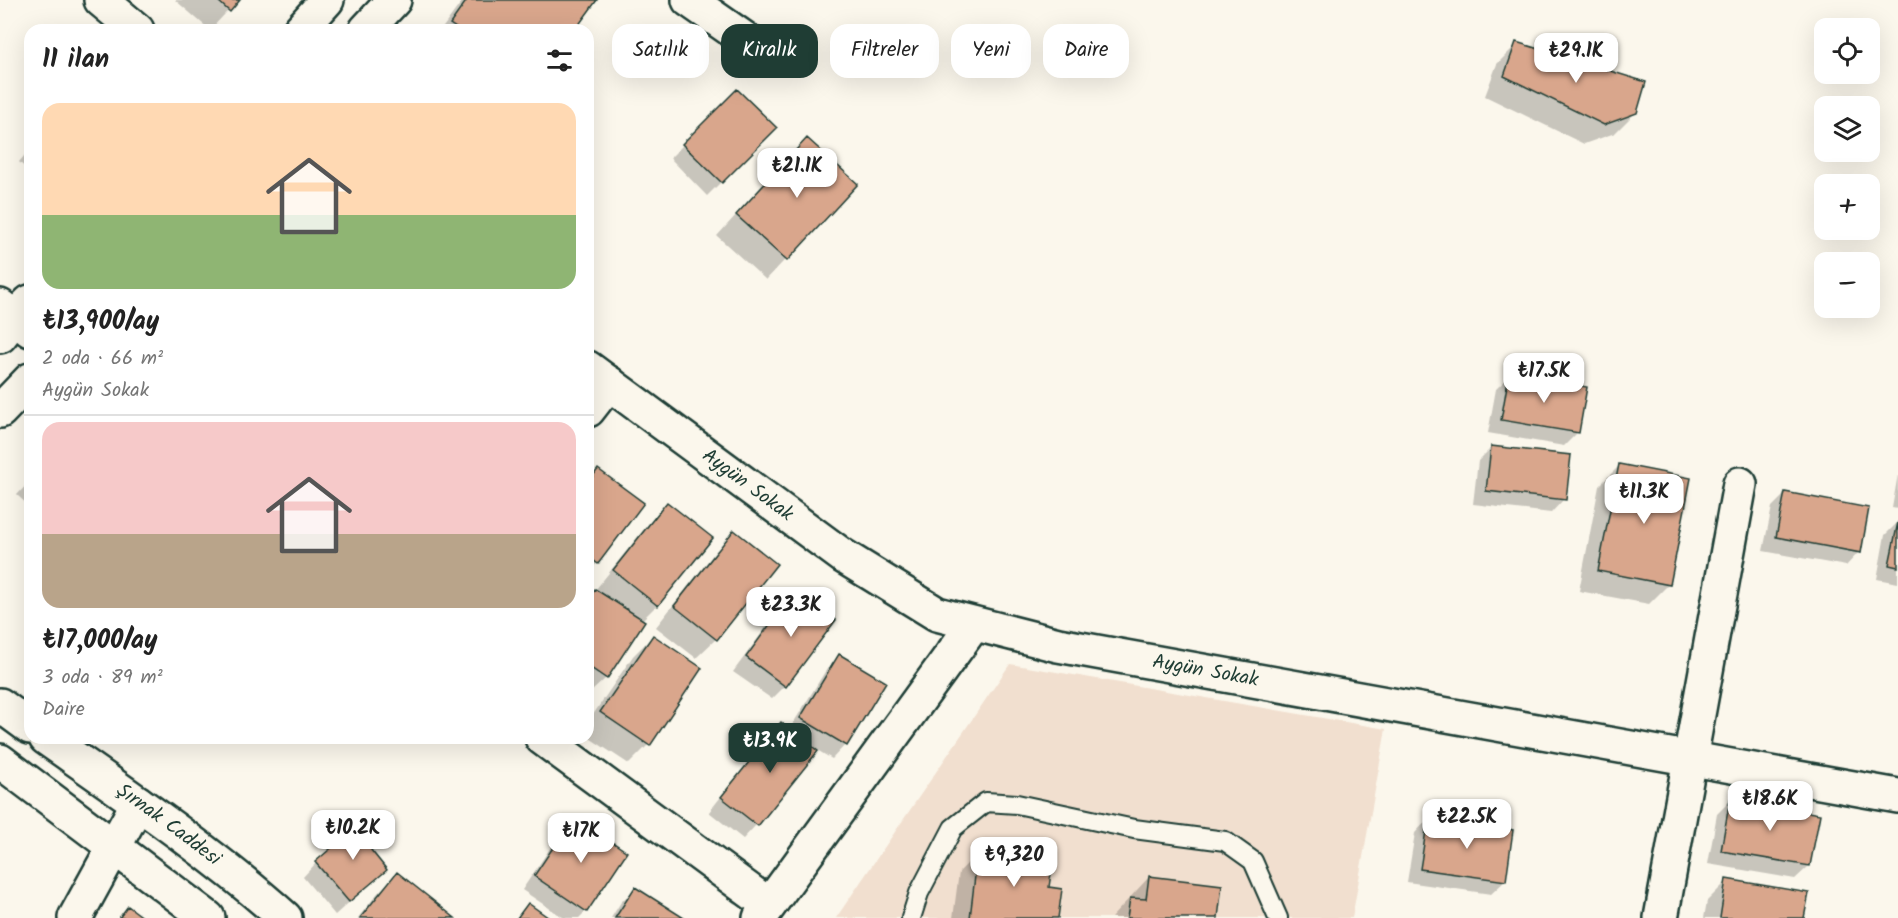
<!DOCTYPE html>
<html lang="tr">
<meta charset="utf-8">
<style>
body{margin:0;font-family:Kalam,sans-serif;background:#f2f2f2;color:#222;height:100vh;display:flex;flex-direction:column;font-size:22px;white-space:nowrap}
*{box-sizing:border-box;margin:0}
p{font-size:20px;color:#767676}
.icon{flex:none;width:33px;height:33px;fill:none;stroke:currentColor;stroke-width:2;stroke-linecap:round;stroke-linejoin:round}
.map{position:relative;flex:1;overflow:hidden}
.sheet{position:absolute;left:24px;top:24px;width:570px;height:720px;display:flex;flex-direction:column;background:#fff;border-radius:18px;box-shadow:0 6px 24px #0002}
.sheet>*{flex:none}
.guide{position:absolute;left:612px;top:24px;width:570px;height:54px;display:flex;gap:12px}
.fabs{position:absolute;left:1814px;top:18px;display:grid;gap:12px}
.fabs a{display:grid;place-items:center;width:66px;height:66px;border-radius:12px;background:#fff;box-shadow:0 6px 24px #0002;font-size:30px}
.price{position:absolute;translate:-50% -51px;padding:0 14px;border-radius:12px;background:#fff;color:#222;font-size:20px;line-height:39px;filter:drop-shadow(0 2px 3px #0008)}
.price::after{content:'';position:absolute;left:50%;top:36px;width:18px;height:14px;margin-left:-9px;background:inherit;clip-path:polygon(0 0,100% 0,50% 100%)}
.price.selected{background:#1f3d34;color:#fff}
ul{padding:0;list-style:none}
li{display:grid;align-content:center;gap:12px;height:318px;padding:0 18px}
li+li{border-top:2px solid #e0e0e0}
li span{display:grid;place-items:center;height:186px;border-radius:18px;color:#555}
li>.icon{margin-inline-start:auto}
span .icon{width:108px;height:108px;fill:#fffc;stroke-width:1}
li b{font-size:26px}
h2{display:flex;justify-content:space-between;align-items:center;height:72px;padding:0 18px;font-size:26px}
.tag{padding:0 21px;border-radius:18px;background:#fff;box-shadow:0 6px 24px #0002;font-size:21px;line-height:54px}
.tag.selected{background:#1f3d34;color:#fff}
.map>svg:first-child{display:block}
</style>
<div class="map">
<svg width="1898" height="918" viewBox="0 0 1898 918">
<rect width="100%" height="100%" fill="#fbf7ec"/>
<filter id="ink" filterUnits="userSpaceOnUse"><feTurbulence type="fractalNoise" baseFrequency=".0167" numOctaves="2"/><feDisplacementMap in="SourceGraphic" scale="12" xChannelSelector="R" yChannelSelector="G"/><feConvolveMatrix kernelMatrix="1 2 1 2 8 2 1 2 1" color-interpolation-filters="sRGB"/></filter>
<g filter="url(#ink)">
<!-- built -->
<path fill="#f1dfcf" d="M 1010,664 L 1386,729 L 1352,918 L 836,918 Z"/>
<!-- shadow -->
<path fill="#0003" d="M 175,0 L 238,0 L 210,30 Z
M 463,0 L 595,0 L 573,30 L 441,30 Z
M 1517,44 L 1636,112 L 1615,133 L 1584,144 L 1485,96 L 1497,64 Z
M 737,91 L 775,128 L 707,196 L 670,158 Z
M 30,149 L 30,172 L 19,162 Z
M 787,159 L 856,184 L 766,280 L 717,236 Z
M 1510,376 L 1577,433 L 1564,446 L 1488,433 L 1496,389 Z
M 1492,447 L 1564,499 L 1551,513 L 1473,504 L 1478,461 Z
M 1619,466 L 1669,584 L 1649,604 L 1579,591 L 1599,486 Z
M 598,471 L 597,563 L 588,573 L 588,481 Z
M 1898,474 L 1898,509 L 1892,508 Z
M 30,481 L 30,507 L 17,495 Z
M 1785,494 L 1859,552 L 1846,566 L 1763,551 L 1772,507 Z
M 668,504 L 657,605 L 641,621 L 606,678 L 592,691 L 588,688 L 588,599 L 648,524 Z
M 1898,522 L 1898,583 L 1877,579 L 1885,535 Z
M 735,532 L 716,639 L 696,658 L 656,627 L 715,552 Z
M 795,592 L 785,686 L 772,699 L 733,672 L 782,606 Z
M 653,636 L 648,745 L 629,764 L 588,737 L 588,722 L 633,656 Z
M 839,656 L 884,683 L 845,745 L 832,759 L 817,750 L 756,825 L 743,839 L 709,812 L 768,737 L 782,724 L 789,730 L 826,670 Z
M 1731,800 L 1809,866 L 1795,879 L 1708,864 L 1717,814 Z
M 574,818 L 586,911 L 579,918 L 564,918 L 522,890 L 561,832 Z
M 1428,819 L 1505,881 L 1491,894 L 1407,882 L 1415,833 Z
M 370,851 L 385,870 L 335,915 L 303,877 L 316,863 Z
M 979,852 L 1057,918 L 953,918 L 959,872 Z
M 397,874 L 453,918 L 358,918 L 377,894 Z
M 1149,877 L 1216,918 L 1111,918 Z
M 1727,881 L 1803,918 L 1704,918 L 1707,901 Z
M 635,889 L 681,918 L 611,918 L 621,902 Z"/>
<!-- building -->
<path fill="#d9a68c" stroke="#1f3d34" stroke-width="1.5" d="M 217,0 L 240,0 L 230,12 Z
M 467,0 L 597,0 L 575,30 L 459,30 L 450,24 Z
M 1516,42 L 1646,82 L 1637,113 L 1604,125 L 1504,76 Z
M 737,89 L 777,128 L 722,183 L 682,144 Z
M 807,138 L 858,184 L 787,261 L 736,215 Z
M 1509,374 L 1587,387 L 1579,433 L 1501,420 Z
M 1491,446 L 1571,455 L 1566,500 L 1486,491 Z
M 1619,464 L 1691,478 L 1670,585 L 1598,571 Z
M 598,469 L 644,503 L 598,564 L 588,556 L 588,483 Z
M 1785,492 L 1869,508 L 1861,553 L 1776,537 Z
M 667,502 L 713,538 L 658,606 L 613,570 Z
M 1898,522 L 1898,567 L 1889,565 Z
M 734,530 L 777,564 L 717,640 L 674,606 Z
M 595,589 L 645,621 L 607,679 L 588,666 L 588,600 Z
M 795,590 L 836,620 L 786,687 L 746,657 Z
M 653,635 L 702,668 L 650,746 L 600,712 Z
M 839,654 L 886,682 L 847,746 L 800,718 Z
M 781,722 L 818,751 L 758,826 L 721,797 Z
M 1730,799 L 1820,814 L 1810,866 L 1721,851 Z
M 574,816 L 627,852 L 587,912 L 534,876 Z
M 1428,818 L 1513,830 L 1506,881 L 1420,869 Z
M 365,819 L 383,840 L 371,850 L 387,870 L 349,902 L 315,862 Z
M 978,851 L 1053,860 L 1049,887 L 1062,889 L 1058,918 L 970,918 Z
M 397,872 L 455,918 L 360,918 Z
M 1149,876 L 1222,885 L 1218,918 L 1127,918 L 1130,898 L 1146,899 Z
M 1726,879 L 1809,893 L 1804,918 L 1720,918 Z
M 635,887 L 684,918 L 615,918 Z
M 528,903 L 549,918 L 517,918 Z
M 128,906 L 144,918 L 119,918 Z"/>
<g fill="none" stroke-linecap="round" stroke-linejoin="round">
<defs>
<path id="lane" d="M 911,918 L 919,893 L 953,828 L 986,802 L 1017,804 L 1134,829 L 1225,841 L 1253,861 L 1278,918"/>
<g id="street">
<path d="M 101,0 L 137,30"/>
<path d="M 689,0 L 762,51"/>
<path d="M 0,306 L 30,330"/>
<path id="s1" d="M 588,368 L 843,556 L 937,614 L 1058,645 L 1898,796"/>
<path d="M 588,410 L 609,383"/>
<path d="M 542,738 L 769,905"/>
<path d="M 75,918 L 138,803"/>
<path d="M 760,918 L 974,624"/>
<path d="M 1661,918 L 1740,484"/>
</g>
<g id="secondary">
<path d="M 300,30 L 327,0"/>
<path d="M 366,30 L 394,0"/>
<path d="M 0,336 L 14,318 L 30,302"/>
<path d="M 0,411 L 30,380"/>
<path d="M 0,705 L 30,727"/>
<path id="s2" d="M 46,738 C 127,795 211,852 285,918"/>
<path d="M 0,761 L 208,918"/>
</g>
</defs>
<!-- lane casing -->
<use href="#lane" stroke="#1f3d34" stroke-width="22"/>
<!-- street casing -->
<use href="#street" stroke="#1f3d34" stroke-width="38"/>
<!-- secondary casing -->
<use href="#secondary" stroke="#1f3d34" stroke-width="38"/>
<!-- lane -->
<use href="#lane" stroke="#fbf7ec" stroke-width="18"/>
<!-- street -->
<use href="#street" stroke="#fbf7ec" stroke-width="33"/>
<!-- secondary -->
<use href="#secondary" stroke="#fbf7ec" stroke-width="33"/>
</g>
</g>
<g text-anchor="middle" dominant-baseline="central" stroke-width="4.5" stroke-linejoin="round" paint-order="stroke">
<!-- street labels -->
<g font-size="20" fill="#1f3d34" stroke="#fbf7ec">
<text stroke="none"><textPath href="#s1" startOffset="198">Aygün Sokak</textPath></text>
<text stroke="none"><textPath href="#s1" startOffset="702">Aygün Sokak</textPath></text>
<text stroke="none"><textPath href="#s2" startOffset="150">Şırnak Caddesi</textPath></text>
</g>
</g>
</svg>
<div class="fabs">
<a><svg class="icon" aria-label="locate" viewBox="0 0 24 24"><circle cx="12" cy="12" r="6"/><path d="M12 2v4M12 18v4M2 12h4M18 12h4"/></svg></a>
<a><svg class="icon" aria-label="layers" viewBox="0 0 24 24"><path d="M12 4l9 5-9 5-9-5zM3 14l9 5 9-5"/></svg></a>
<a>+</a>
<a>−</a>
</div>
<b class="price" style="left:1576px;top:84px">₺29.1K</b>
<b class="price" style="left:797px;top:199px">₺21.1K</b>
<b class="price" style="left:1544px;top:404px">₺17.5K</b>
<b class="price" style="left:1644px;top:525px">₺11.3K</b>
<b class="price" style="left:791px;top:638px">₺23.3K</b>
<b class="price selected" style="left:770px;top:774px">₺13.9K</b>
<b class="price" style="left:1770px;top:832px">₺18.6K</b>
<b class="price" style="left:1467px;top:850px">₺22.5K</b>
<b class="price" style="left:353px;top:861px">₺10.2K</b>
<b class="price" style="left:581px;top:864px">₺17K</b>
<b class="price" style="left:1014px;top:888px">₺9,320</b>
<div class="guide">
<a class="tag">Satılık</a>
<a class="tag selected">Kiralık</a>
<a class="tag">Filtreler</a>
<a class="tag">Yeni</a>
<a class="tag">Daire</a>
</div>
<section class="sheet">
<h2>11 ilan<svg class="icon" aria-label="filters" viewBox="0 0 24 24"><path d="M4 7h16M4 17h16"/><circle cx="9" cy="7" r="2"/><circle cx="15" cy="17" r="2"/></svg></h2>
<ul>
<li><span style="background:linear-gradient(#ffd9b3 60%,#8fb573 0)"><svg class="icon" aria-label="home" viewBox="0 0 24 24"><path d="M3 11l9-7 9 7M6 9v11h12V9"/></svg></span><div><b>₺13,900/ay</b><p>2 oda · 66 m²</p><p>Aygün Sokak</p></div></li>
<li><span style="background:linear-gradient(#f6c9c9 60%,#b9a48a 0)"><svg class="icon" aria-label="home" viewBox="0 0 24 24"><path d="M3 11l9-7 9 7M6 9v11h12V9"/></svg></span><div><b>₺17,000/ay</b><p>3 oda · 89 m²</p><p>Daire</p></div></li>
</ul>
</section>
</div>
